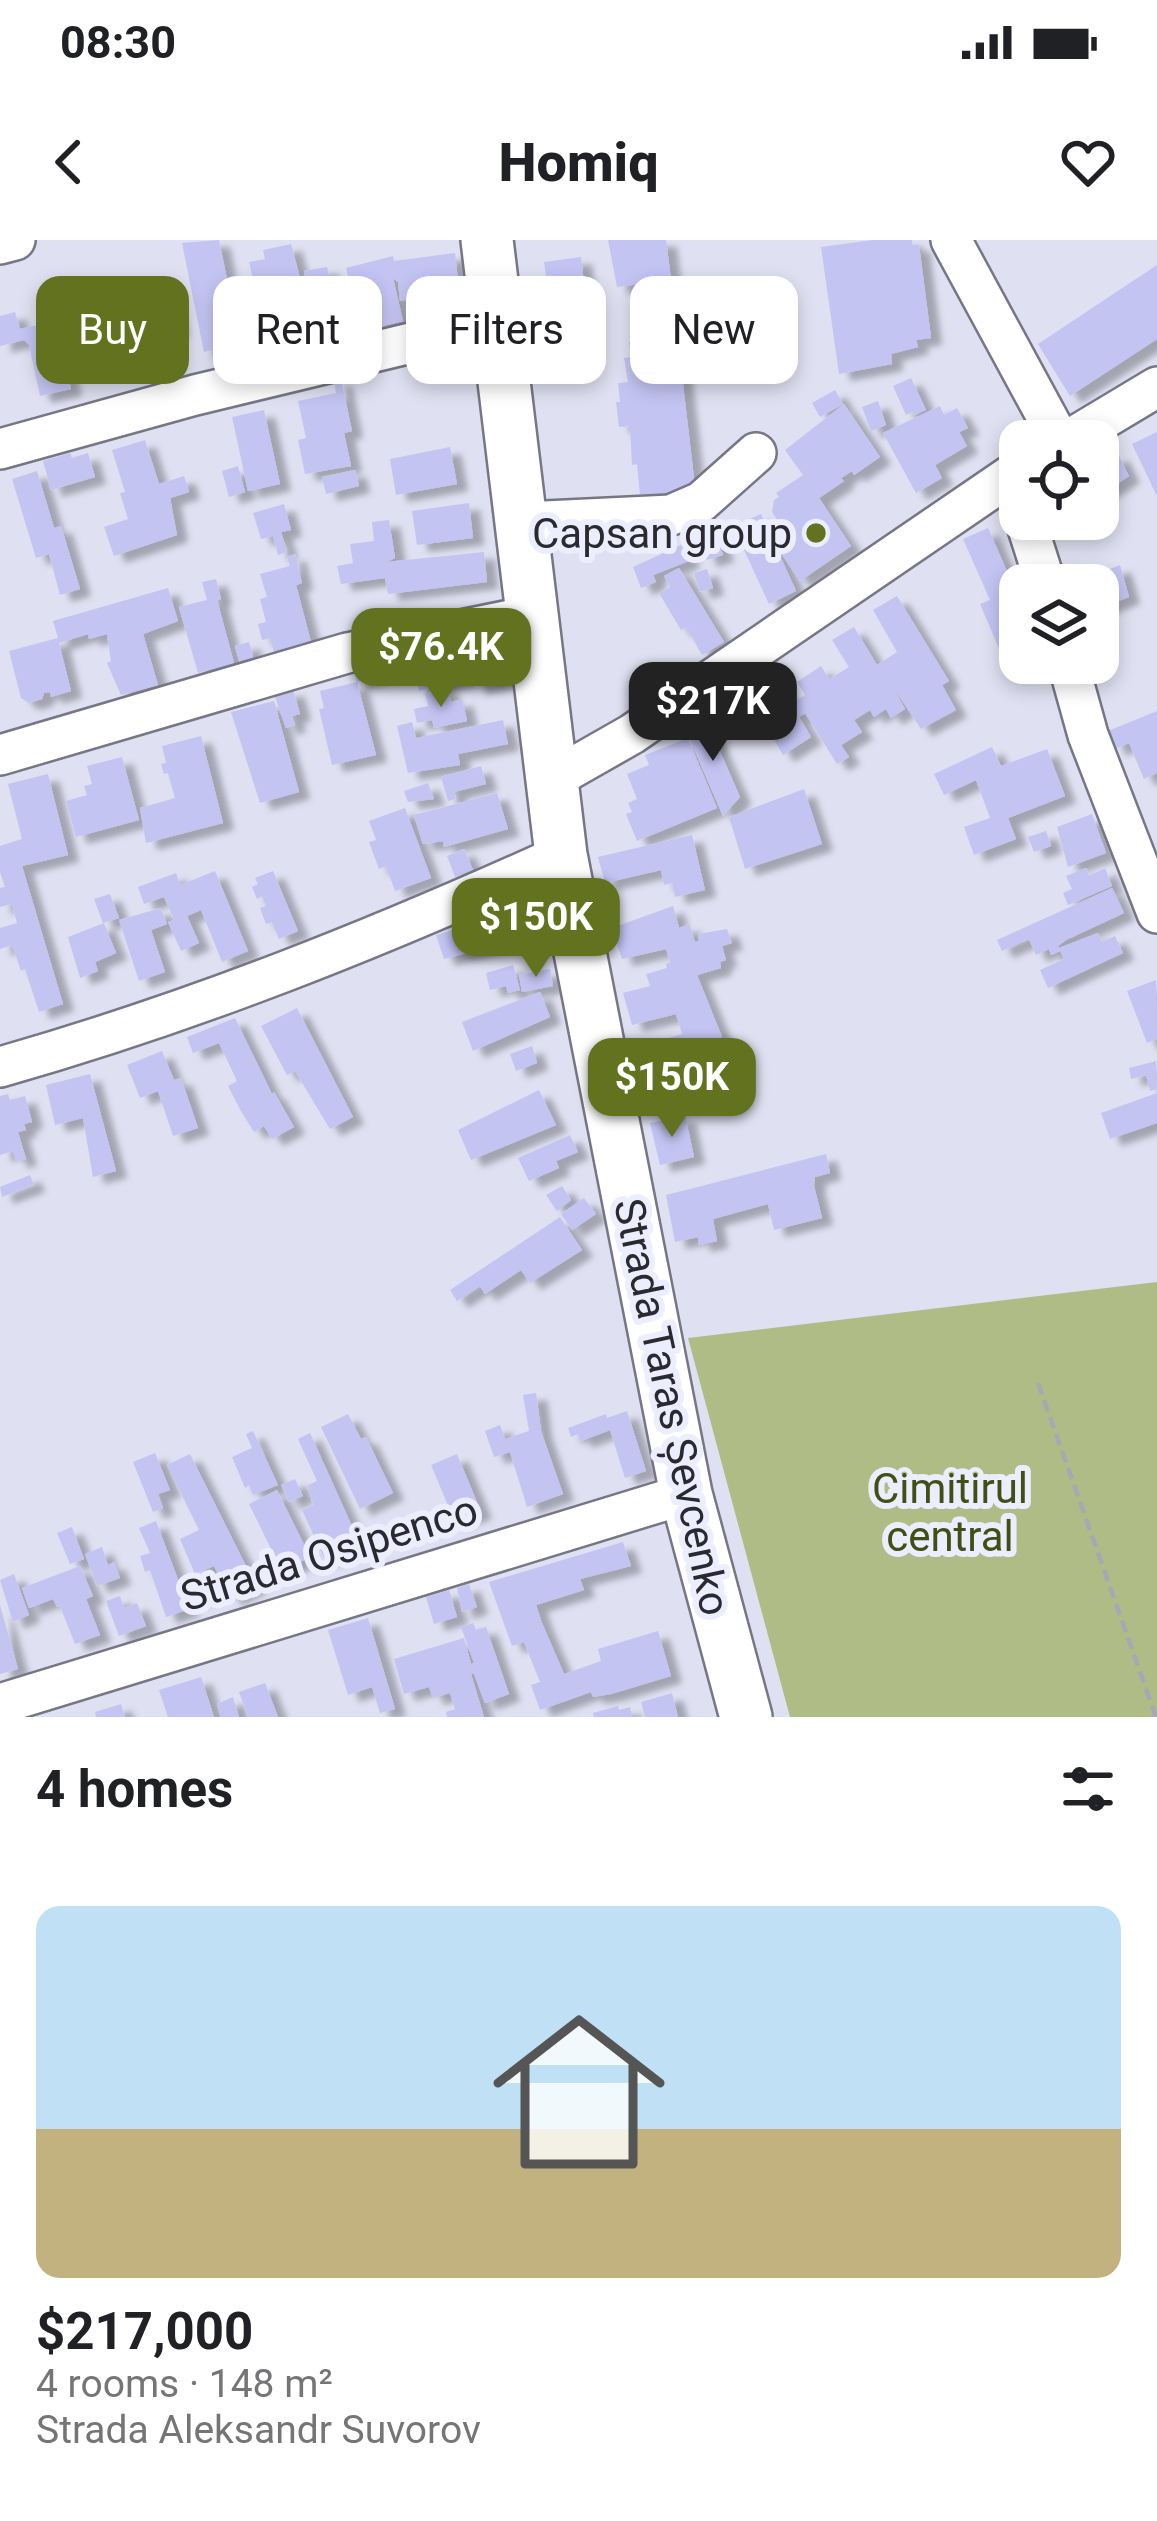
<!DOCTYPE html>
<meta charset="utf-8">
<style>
body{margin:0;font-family:Roboto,sans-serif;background:#f6f6f6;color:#202124;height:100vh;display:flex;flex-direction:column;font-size:45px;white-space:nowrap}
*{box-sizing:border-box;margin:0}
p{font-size:39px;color:#757577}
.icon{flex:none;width:66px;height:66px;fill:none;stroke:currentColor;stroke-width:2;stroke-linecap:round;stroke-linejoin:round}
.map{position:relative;height:1477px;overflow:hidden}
.side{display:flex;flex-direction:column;background:#fff;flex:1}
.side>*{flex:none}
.hud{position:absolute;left:36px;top:36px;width:1086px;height:108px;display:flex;gap:24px}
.fabs{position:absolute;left:999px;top:180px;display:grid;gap:24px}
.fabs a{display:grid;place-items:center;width:120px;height:120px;border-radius:24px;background:#fff;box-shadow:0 6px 18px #0003;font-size:60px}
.price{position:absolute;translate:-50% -102px;padding:0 27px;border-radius:24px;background:#63721e;color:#fff;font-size:39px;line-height:78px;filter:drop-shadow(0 3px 6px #0008)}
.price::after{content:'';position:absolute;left:50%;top:72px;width:36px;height:27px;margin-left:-18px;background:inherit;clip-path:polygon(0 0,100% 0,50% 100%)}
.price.on{background:#222;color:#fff}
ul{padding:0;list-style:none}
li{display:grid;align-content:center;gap:24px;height:636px;padding:0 36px}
li span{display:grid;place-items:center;height:372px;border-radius:24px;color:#555}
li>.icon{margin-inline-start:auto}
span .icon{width:216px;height:216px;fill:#fffc;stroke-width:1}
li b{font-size:51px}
h2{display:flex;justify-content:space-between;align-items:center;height:144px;padding:0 36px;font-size:51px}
.pill{padding:0 42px;border-radius:24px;background:#fff;box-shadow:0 6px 18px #0003;font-size:42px;line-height:108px}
.pill.on{background:#63721e;color:#fff}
.status{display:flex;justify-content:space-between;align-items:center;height:84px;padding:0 60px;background:#fff;direction:ltr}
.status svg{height:33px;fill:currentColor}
header{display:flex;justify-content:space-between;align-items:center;height:156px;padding:0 36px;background:#fff;font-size:54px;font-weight:800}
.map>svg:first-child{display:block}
</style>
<div class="status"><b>08:30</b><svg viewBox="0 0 49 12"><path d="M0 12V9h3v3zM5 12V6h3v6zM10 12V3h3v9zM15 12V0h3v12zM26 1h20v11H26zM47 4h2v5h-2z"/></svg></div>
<header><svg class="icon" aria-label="back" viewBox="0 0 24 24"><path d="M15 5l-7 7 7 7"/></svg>Homiq<svg class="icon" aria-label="heart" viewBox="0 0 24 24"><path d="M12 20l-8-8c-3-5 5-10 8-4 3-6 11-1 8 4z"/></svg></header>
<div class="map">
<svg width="1157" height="1477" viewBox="0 0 1157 1477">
<defs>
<filter id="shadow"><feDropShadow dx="11" dy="7" stdDeviation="3" flood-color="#0004"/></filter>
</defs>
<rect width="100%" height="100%" fill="#dfe0f1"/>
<!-- green -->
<path fill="#afbc85" d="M 1157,1042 L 1157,1477 L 790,1477 L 688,1098 Z"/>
<!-- building -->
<path fill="#c3c4f2" filter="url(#shadow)" d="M 219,0 L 229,49 L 217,51 L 229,106 L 204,112 L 182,3 Z
M 608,0 L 666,0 L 671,40 L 617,47 Z
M 873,0 L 912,0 L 912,5 L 919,5 L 931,98 L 916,100 L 918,107 L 891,114 L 892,124 L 839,134 L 821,7 Z
M 291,4 L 315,94 L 288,101 L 282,72 L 271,74 L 266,51 L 271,50 L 268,36 L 253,40 L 249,22 L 265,19 L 263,10 Z
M 455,13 L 459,50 L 400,61 L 398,42 L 393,38 L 403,81 L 370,89 L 360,49 L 352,51 L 346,28 L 393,16 L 394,21 Z
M 581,17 L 585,52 L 549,57 L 544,22 Z
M 1157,25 L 1157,99 L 1070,156 L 1038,104 Z
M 327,27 L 330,42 L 307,46 L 304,31 Z
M 171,54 L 178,90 L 154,95 L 147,59 Z
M 463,64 L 466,77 L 422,86 L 419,72 Z
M 339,67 L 347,96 L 327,101 L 320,72 Z
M 15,72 L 20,89 L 56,81 L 71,149 L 40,156 L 29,105 L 24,100 L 0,106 L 0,76 Z
M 652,99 L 652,110 L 679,110 L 695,247 L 654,255 L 640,254 L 637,224 L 632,225 L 630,186 L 619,187 L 616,162 L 620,162 L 618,143 L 628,142 L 624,118 L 631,117 L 629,102 Z
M 911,138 L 926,170 L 914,175 L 912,172 L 906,175 L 893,146 Z
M 341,139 L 352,191 L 344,193 L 351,226 L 305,234 L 298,200 L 306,198 L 298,161 L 336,153 L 334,141 Z
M 835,150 L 843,164 L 820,177 L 812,163 Z
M 878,161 L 886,185 L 871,191 L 862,167 Z
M 844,164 L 880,217 L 854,235 L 852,231 L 841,238 L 844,241 L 819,258 L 851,306 L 800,341 L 776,306 L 769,286 L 778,281 L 772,272 L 774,260 L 779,257 L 776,253 L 803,235 L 785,210 Z
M 940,166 L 944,175 L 957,168 L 968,188 L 959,192 L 967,206 L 935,225 L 942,238 L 916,253 L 883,193 Z
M 264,170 L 280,244 L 248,251 L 232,177 Z
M 1157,192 L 1157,256 L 1132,204 Z
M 145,200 L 159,244 L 184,236 L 189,252 L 170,258 L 177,295 L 114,316 L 104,287 L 128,279 L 120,253 L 125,252 L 112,210 Z
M 450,207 L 457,244 L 396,255 L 390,219 Z
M 70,213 L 72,218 L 88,213 L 95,237 L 51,250 L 43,221 Z
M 1118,214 L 1129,236 L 1105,252 L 1101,245 L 1098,247 L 1098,224 Z
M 238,226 L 245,252 L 229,257 L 222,231 Z
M 355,230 L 359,246 L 326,254 L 322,237 Z
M 37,231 L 54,288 L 61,286 L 80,349 L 60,355 L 49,314 L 36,318 L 12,239 Z
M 469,263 L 473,298 L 417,305 L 412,271 Z
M 284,264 L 291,290 L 281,292 L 287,312 L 278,315 L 273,296 L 261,299 L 253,273 Z
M 761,274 L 796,351 L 769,364 L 733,286 Z
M 389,280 L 395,318 L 386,322 L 484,312 L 487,342 L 388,354 L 385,338 L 341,344 L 337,326 L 353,323 L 350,304 L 374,301 L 372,282 Z
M 988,288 L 1020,361 L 1020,403 L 1000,411 L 980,364 L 990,360 L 963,299 Z
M 716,293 L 723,315 L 706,320 L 700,298 Z
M 683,304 L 689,321 L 653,335 L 656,342 L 641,348 L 633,327 Z
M 295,314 L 302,343 L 296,345 L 311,402 L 274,412 L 270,398 L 262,400 L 258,384 L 266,382 L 260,359 L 267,357 L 260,334 L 290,326 L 287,317 Z
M 1120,325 L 1129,357 L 1098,369 L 1098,345 L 1068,345 Z
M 679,328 L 724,402 L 702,415 L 686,387 L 681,390 L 659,353 L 670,347 L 664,336 Z
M 707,329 L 713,348 L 700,352 L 694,333 Z
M 216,339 L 221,359 L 217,360 L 234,423 L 198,433 L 179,367 L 207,360 L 202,342 Z
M 168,348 L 178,381 L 143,394 L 158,445 L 121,455 L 107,423 L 111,421 L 107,394 L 89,399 L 88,394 L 59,403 L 71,451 L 51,457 L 50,452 L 44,453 L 42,459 L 29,463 L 21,458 L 9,411 L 58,398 L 53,381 Z
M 897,356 L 949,441 L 942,445 L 956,470 L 921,489 L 893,447 L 905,469 L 891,478 L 886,469 L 874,477 L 870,470 L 854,480 L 862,492 L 841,505 L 849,517 L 837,524 L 805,473 L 799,477 L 811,497 L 783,515 L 744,447 L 758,438 L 771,459 L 784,451 L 792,463 L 805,455 L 797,442 L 821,426 L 829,439 L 849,427 L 832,400 L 854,387 L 877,425 L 880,423 L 897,412 L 873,370 Z
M 506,393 L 516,439 L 475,448 L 473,438 L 419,451 L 413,426 L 357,442 L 376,515 L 332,525 L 319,469 L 324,468 L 320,451 L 357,442 L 353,427 Z
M 249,402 L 256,428 L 242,431 L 235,406 Z
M 448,448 L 451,462 L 462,459 L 467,481 L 434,488 L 432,480 L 417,483 L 414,469 L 428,466 L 425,453 Z
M 293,449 L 300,474 L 292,476 L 295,485 L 286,488 L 274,454 Z
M 274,461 L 299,552 L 260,563 L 231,472 Z
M 1157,471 L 1157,533 L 1144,539 L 1129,503 L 1115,509 L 1108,491 Z
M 704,475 L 740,557 L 723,576 L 685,488 Z
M 503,480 L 508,504 L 458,514 L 460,525 L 408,533 L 397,486 L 412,482 L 416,498 Z
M 201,496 L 223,583 L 146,603 L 140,568 L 175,558 L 168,533 L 164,534 L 161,524 L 166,523 L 162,506 Z
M 688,498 L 717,568 L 637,601 L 626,574 L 632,572 L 628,563 L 637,559 L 627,534 L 649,525 L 645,515 Z
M 992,507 L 1001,526 L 1047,509 L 1065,556 L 1008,578 L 1016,599 L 974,615 L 964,587 L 990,578 L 976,540 L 944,555 L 934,534 Z
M 122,517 L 139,580 L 76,597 L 66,561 L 87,555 L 84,546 L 92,544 L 87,526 Z
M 481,526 L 486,544 L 454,552 L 456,559 L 448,561 L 441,537 Z
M 48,534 L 68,615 L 22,626 L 63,764 L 39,772 L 25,729 L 21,731 L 12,705 L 0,709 L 0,688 L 17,683 L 12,664 L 0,667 L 0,648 L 5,647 L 0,632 L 0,606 L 22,599 L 8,544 Z
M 428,543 L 434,559 L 408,562 L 404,551 Z
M 804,549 L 822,604 L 745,629 L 729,577 Z
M 497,553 L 508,589 L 444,607 L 443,601 L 423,604 L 414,575 Z
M 405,568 L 431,638 L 395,651 L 386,626 L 379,629 L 369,602 L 376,600 L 369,581 Z
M 1092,574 L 1106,613 L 1068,627 L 1057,587 Z
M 1046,591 L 1051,606 L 1034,612 L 1028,597 Z
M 692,595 L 705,650 L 675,657 L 672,643 L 664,645 L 661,630 L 605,643 L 598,617 Z
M 464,609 L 473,630 L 455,637 L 447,616 Z
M 1086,628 L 1089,636 L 1105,628 L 1112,646 L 1068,665 L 1063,653 L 1072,649 L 1066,636 Z
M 215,631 L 248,711 L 222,722 L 201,670 L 187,676 L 199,703 L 181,711 L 168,682 L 174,680 L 164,657 L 144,664 L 138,647 L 176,633 L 180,645 Z
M 273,631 L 298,691 L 279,699 L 272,682 L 266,684 L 260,668 L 266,666 L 262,656 L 257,659 L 252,647 L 258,644 L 255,638 Z
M 1112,648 L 1124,673 L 1066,700 L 1058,706 L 1060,711 L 1051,715 L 1049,709 L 1036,715 L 1029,699 L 1002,711 L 997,700 Z
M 110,654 L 119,678 L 103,683 L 94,659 Z
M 531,666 L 539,694 L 444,719 L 436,695 Z
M 673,666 L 679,688 L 689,684 L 695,702 L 699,701 L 698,694 L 727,689 L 732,703 L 722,706 L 726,720 L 720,722 L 721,728 L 697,735 L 722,797 L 704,802 L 707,814 L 644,831 L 638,807 L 682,794 L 676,774 L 632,785 L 623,753 L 650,746 L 646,734 L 667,728 L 666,724 L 670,722 L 666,709 L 622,719 L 612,688 Z
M 161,668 L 167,684 L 151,690 L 165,732 L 139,741 L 119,680 Z
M 104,683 L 116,713 L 95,722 L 98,731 L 80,738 L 68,697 Z
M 1098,693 L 1102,702 L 1115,696 L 1123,713 L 1048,748 L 1040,730 L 1064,719 L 1059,708 Z
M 513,725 L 520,750 L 508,753 L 506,746 L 490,750 L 486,733 Z
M 550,729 L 553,746 L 522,752 L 519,735 Z
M 1156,740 L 1157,799 L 1147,803 L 1127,751 Z
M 540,752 L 550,777 L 473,811 L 462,782 Z
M 297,768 L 353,877 L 330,889 L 295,831 L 287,835 L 261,786 Z
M 235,778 L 272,854 L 274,852 L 294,887 L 272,899 L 264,886 L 254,892 L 241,871 L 228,846 L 237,841 L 219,803 L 193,813 L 187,797 Z
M 532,806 L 537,823 L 516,831 L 510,814 Z
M 162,811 L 174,840 L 181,838 L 198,888 L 173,896 L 158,851 L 140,858 L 127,825 Z
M 1156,821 L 1157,849 L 1150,851 L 1146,835 L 1131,839 L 1129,828 Z
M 90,834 L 116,931 L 93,937 L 83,878 L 55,885 L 46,845 Z
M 539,850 L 556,885 L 471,920 L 458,890 Z
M 1157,853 L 1157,883 L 1110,899 L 1101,873 Z
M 8,854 L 10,860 L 25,856 L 32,882 L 24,884 L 26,890 L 18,892 L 26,919 L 16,921 L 13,911 L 0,915 L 0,856 Z
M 685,875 L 694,917 L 660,925 L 650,883 Z
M 570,895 L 578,912 L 556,921 L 559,928 L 529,941 L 518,918 Z
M 826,914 L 830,933 L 815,937 L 814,946 L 822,978 L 774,990 L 768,964 L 713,979 L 717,1001 L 699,1005 L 698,997 L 675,1002 L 666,955 Z
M 30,935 L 34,945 L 2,957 L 0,947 Z
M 562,946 L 571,960 L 557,971 L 546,955 Z
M 584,958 L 596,974 L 572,990 L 561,974 Z
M 560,977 L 582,1010 L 530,1043 L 521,1030 L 485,1054 L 480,1046 L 457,1061 L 450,1050 Z
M 536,1153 L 541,1191 L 563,1254 L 527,1267 L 510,1212 L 494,1217 L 485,1191 L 500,1185 L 505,1199 L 529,1191 L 523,1155 Z
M 627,1171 L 646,1231 L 625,1238 L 610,1190 L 581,1201 L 578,1194 L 571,1197 L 568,1188 L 606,1174 L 607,1178 Z
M 348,1174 L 361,1199 L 366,1197 L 393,1253 L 360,1269 L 321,1187 Z
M 253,1191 L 278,1245 L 253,1255 L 249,1245 L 245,1248 L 232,1217 L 252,1208 L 246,1194 Z
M 310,1193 L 360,1304 L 325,1320 L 302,1270 L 313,1265 L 308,1245 L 317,1241 L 298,1199 Z
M 155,1213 L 170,1250 L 158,1254 L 163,1268 L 153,1272 L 133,1222 Z
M 190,1214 L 256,1346 L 231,1359 L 214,1326 L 195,1334 L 180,1299 L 199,1290 L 167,1225 Z
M 457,1214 L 481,1272 L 455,1282 L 431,1225 Z
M 295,1239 L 303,1256 L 289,1262 L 281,1245 Z
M 277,1250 L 310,1317 L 282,1331 L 249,1264 Z
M 156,1281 L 189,1369 L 166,1377 L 150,1330 L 145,1332 L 140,1316 L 150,1313 L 139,1288 Z
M 72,1287 L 84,1319 L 70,1324 L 57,1293 Z
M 623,1302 L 631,1326 L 580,1339 L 584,1350 L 536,1365 L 542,1383 L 564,1434 L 601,1421 L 598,1409 L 658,1391 L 671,1436 L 611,1454 L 593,1457 L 591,1452 L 540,1470 L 531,1445 L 540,1442 L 524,1402 L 512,1406 L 489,1342 Z
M 102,1307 L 108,1325 L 114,1322 L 120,1338 L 97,1346 L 85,1314 Z
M 80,1326 L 93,1356 L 86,1359 L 100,1395 L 75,1404 L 60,1366 L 57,1367 L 53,1359 L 29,1368 L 22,1348 Z
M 14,1334 L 29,1375 L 13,1382 L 0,1340 Z
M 208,1336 L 214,1353 L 195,1359 L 189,1342 Z
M 469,1344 L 477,1367 L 462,1372 L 457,1348 Z
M 449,1350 L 457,1377 L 434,1384 L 426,1357 Z
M 120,1356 L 124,1368 L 137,1363 L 146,1386 L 119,1396 L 106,1361 Z
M 0,1365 L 18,1429 L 0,1434 Z
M 368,1378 L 395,1469 L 380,1473 L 372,1447 L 348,1455 L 328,1390 Z
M 473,1383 L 476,1390 L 486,1387 L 509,1454 L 485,1463 L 474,1434 L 471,1434 L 484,1477 L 447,1477 L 446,1472 L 455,1469 L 450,1453 L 433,1458 L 429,1447 L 404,1454 L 394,1419 L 464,1398 L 471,1424 L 474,1423 L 461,1387 Z
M 201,1437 L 214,1477 L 168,1477 L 159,1450 Z
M 265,1443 L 278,1477 L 248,1477 L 239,1452 Z
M 672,1453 L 678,1477 L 645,1477 L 641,1462 Z
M 233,1457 L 239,1477 L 221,1477 L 217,1464 Z
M 121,1464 L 125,1477 L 96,1477 L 95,1472 Z
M 618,1466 L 619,1470 L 630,1467 L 632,1477 L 594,1477 L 593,1473 Z"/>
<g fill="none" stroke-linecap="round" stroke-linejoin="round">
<defs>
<path id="minor" d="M 951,0 L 1060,201
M 0,4 L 15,0
M 1067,201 L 1157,147
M 0,209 L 195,155 L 498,82
M 1025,279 L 1046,345
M 524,282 L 671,275 L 701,262 L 756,213
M 1068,423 L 1088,495 L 1157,673
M 0,515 L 347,413 L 535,375
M 553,539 L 632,494 L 1020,229
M 0,827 C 194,772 378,698 561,615
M 0,1464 L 686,1254"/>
<path id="major" d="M 487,0 L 561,615 L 686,1254 L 746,1477"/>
</defs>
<!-- minor casing -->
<use href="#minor" stroke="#767685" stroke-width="44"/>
<!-- major casing -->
<use href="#major" stroke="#767685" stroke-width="56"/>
<!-- path -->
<path stroke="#a7a7b5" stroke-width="4.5" stroke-dasharray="12 6" stroke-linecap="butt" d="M 1038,1143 L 1156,1477"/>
<!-- minor -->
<use href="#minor" stroke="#fff" stroke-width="39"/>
<!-- major -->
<use href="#major" stroke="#fff" stroke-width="51"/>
</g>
<!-- markers -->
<circle fill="#63721e" stroke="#ecedfe" stroke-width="4.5" cx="816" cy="293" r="12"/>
<g text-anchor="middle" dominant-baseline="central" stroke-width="12" stroke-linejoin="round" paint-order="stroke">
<!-- poi labels -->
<g font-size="42" fill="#29292f" stroke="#ecedfe" text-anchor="end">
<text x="792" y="293">Capsan group</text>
</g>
<!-- street labels -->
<g font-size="42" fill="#29292f" stroke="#ecedfe">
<text transform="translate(672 1167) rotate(78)">Strada Taras Șevcenko</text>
<text transform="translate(329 1313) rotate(-17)">Strada Osipenco</text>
</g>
<!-- park labels -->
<g font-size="42" fill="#434e13" stroke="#ecedfe">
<text x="950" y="1248">Cimitirul<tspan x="950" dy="48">central</tspan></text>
</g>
</g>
</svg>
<div class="fabs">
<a><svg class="icon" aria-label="locate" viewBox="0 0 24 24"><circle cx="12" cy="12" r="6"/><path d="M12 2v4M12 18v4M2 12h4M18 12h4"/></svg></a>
<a><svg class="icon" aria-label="layers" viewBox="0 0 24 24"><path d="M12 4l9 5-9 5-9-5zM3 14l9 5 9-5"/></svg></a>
</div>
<b class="price" style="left:441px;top:470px">$76.4K</b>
<b class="price on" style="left:713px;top:524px">$217K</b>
<b class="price" style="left:536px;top:740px">$150K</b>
<b class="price" style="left:672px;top:900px">$150K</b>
<div class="hud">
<a class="pill on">Buy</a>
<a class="pill">Rent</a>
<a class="pill">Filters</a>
<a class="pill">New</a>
</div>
</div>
<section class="side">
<h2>4 homes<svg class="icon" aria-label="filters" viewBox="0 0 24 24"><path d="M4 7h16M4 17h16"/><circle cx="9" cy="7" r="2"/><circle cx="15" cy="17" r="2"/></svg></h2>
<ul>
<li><span style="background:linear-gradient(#bfe0f5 60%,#c2b280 0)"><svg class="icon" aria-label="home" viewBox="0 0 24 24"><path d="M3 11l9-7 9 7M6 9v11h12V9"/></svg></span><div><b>$217,000</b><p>4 rooms · 148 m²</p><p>Strada Aleksandr Suvorov</p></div></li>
</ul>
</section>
